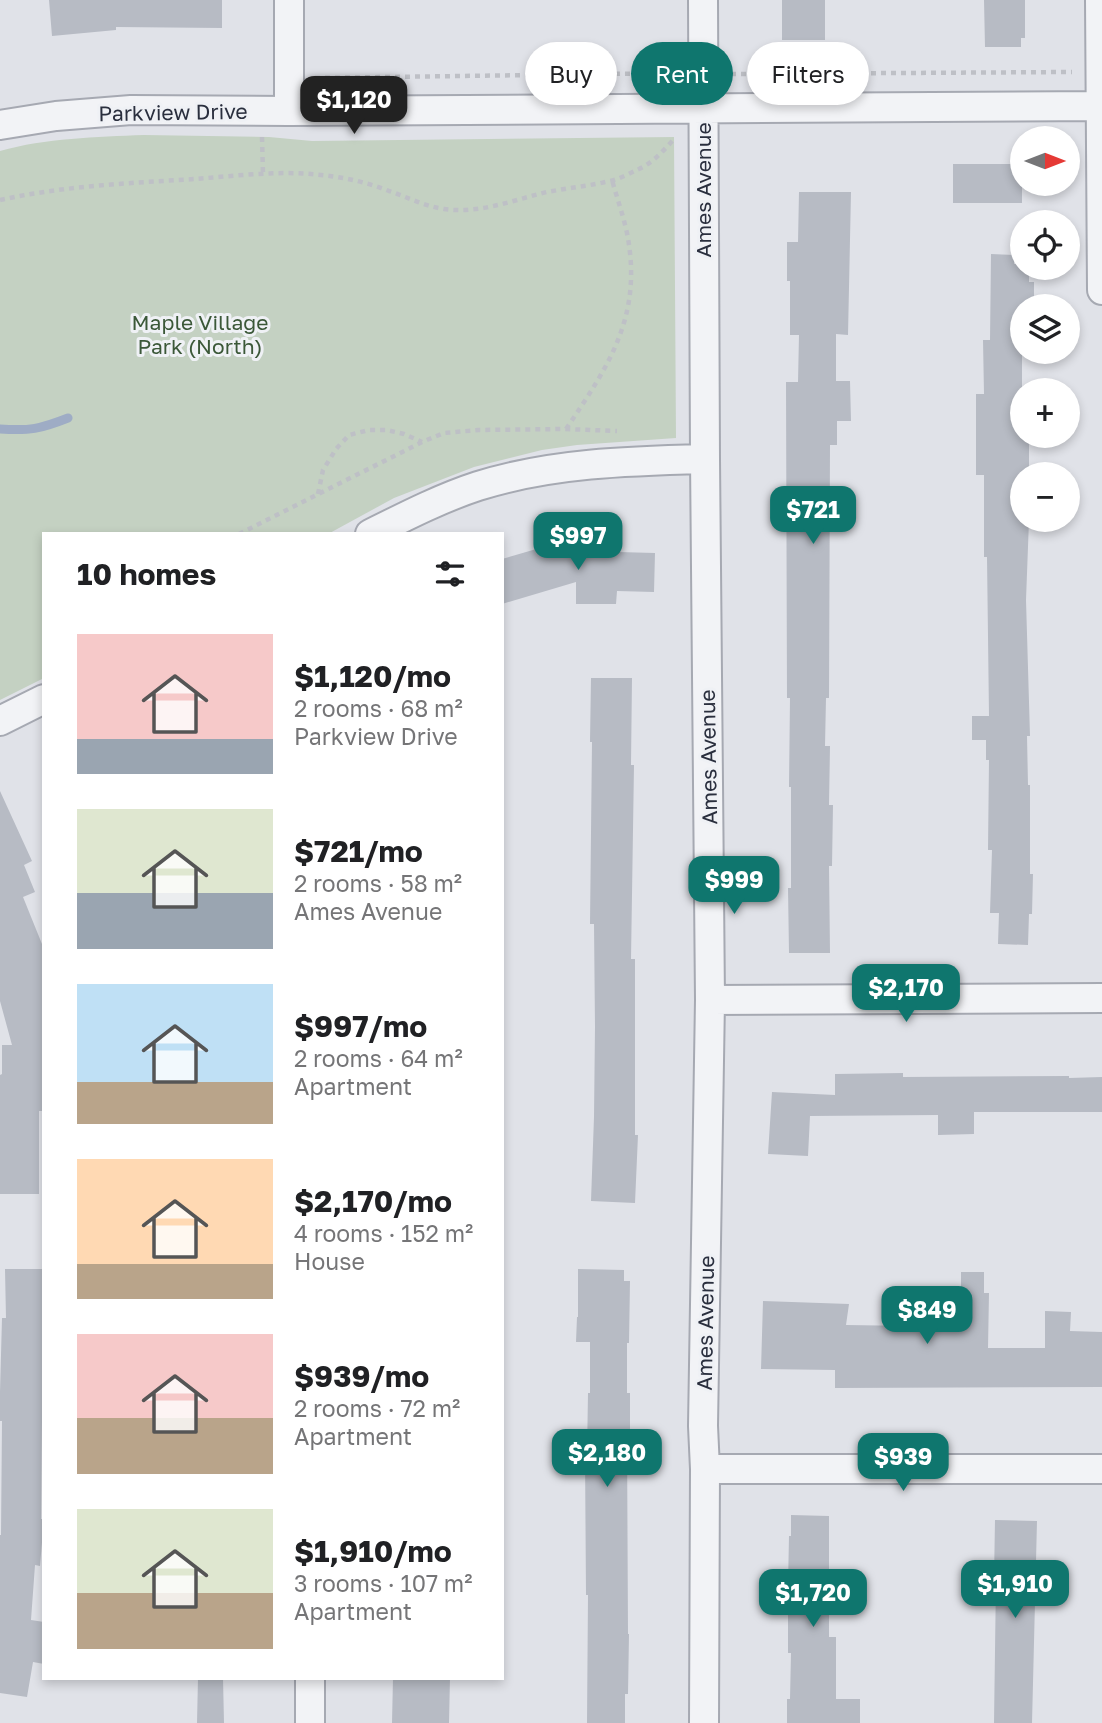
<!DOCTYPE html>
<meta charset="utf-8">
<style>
body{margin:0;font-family:"Golos Text",sans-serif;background:#f6f6f6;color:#202124;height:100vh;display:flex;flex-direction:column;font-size:26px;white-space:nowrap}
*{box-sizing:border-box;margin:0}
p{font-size:23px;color:#757577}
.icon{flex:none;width:38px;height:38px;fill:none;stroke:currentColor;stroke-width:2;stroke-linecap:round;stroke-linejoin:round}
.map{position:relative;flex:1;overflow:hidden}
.sheet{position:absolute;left:42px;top:532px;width:462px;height:1148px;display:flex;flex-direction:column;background:#fff;border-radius:0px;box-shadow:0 4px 10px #0003}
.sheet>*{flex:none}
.guide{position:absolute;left:525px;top:42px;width:471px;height:63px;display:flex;gap:14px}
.needle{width:46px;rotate:90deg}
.controls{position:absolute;left:1010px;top:126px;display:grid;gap:14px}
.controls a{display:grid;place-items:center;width:70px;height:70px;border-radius:50%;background:#fff;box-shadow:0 4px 10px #0003;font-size:35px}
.price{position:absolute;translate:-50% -60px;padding:0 16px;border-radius:14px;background:#0f766e;color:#fff;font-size:23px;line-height:46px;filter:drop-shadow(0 2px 4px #0008)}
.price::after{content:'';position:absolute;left:50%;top:42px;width:21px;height:16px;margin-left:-10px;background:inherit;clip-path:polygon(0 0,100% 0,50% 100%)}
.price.current{background:#222;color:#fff}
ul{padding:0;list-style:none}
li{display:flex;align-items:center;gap:21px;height:175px;padding:0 35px}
li span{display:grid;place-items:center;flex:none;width:196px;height:140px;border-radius:0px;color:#555}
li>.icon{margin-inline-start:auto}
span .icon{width:84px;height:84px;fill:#fffc;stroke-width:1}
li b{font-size:30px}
h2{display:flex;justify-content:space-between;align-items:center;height:84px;padding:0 35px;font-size:30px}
.chip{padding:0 24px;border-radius:32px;background:#fff;box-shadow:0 4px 10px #0003;font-size:24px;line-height:63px}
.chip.current{background:#0f766e;color:#fff}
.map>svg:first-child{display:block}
</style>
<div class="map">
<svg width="1102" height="1723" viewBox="0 0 1102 1723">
<rect width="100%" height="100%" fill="#e0e2e8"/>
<!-- green -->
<path fill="#c4d1c2" d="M 144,135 L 269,137 L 312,141 L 674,137 L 676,438 L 577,445 L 542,450 L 474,467 L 394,498 L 328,534 L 44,534 L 44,678 L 0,700 L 0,151 C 46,138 96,137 144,135 Z"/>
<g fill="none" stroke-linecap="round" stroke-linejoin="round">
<!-- stream -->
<path stroke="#9eacc5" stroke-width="9" d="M 0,429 C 30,431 40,429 68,418"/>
</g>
<!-- building -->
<path fill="#b7bbc4" d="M 49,0 L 222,0 L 222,28 L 116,27 L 116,30 L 52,36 Z
M 782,0 L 825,0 L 825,40 L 782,40 Z
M 984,0 L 1025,0 L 1025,38 L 1021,38 L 1021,47 L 985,47 Z
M 953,164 L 1022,164 L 1022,203 L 953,203 Z
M 799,192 L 851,192 L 848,335 L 836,334 L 836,381 L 850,381 L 851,421 L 837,421 L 837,445 L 830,445 L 829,698 L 826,698 L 825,746 L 830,746 L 829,805 L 833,805 L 832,866 L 829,866 L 830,953 L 789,953 L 788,888 L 791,888 L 791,787 L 789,787 L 790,698 L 787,698 L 786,382 L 798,382 L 799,335 L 790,335 L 790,281 L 787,281 L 787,242 L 798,242 Z
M 991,254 L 1014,255 L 1014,264 L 1022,264 L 1022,268 L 1029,268 L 1029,282 L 1034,282 L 1034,306 L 1022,306 L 1022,436 L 1029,436 L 1029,474 L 1020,474 L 1021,520 L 1029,520 L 1026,600 L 1030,736 L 1027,736 L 1028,785 L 1030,785 L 1030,874 L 1033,874 L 1032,914 L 1029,914 L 1028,945 L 998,944 L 999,913 L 990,913 L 992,850 L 988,850 L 989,760 L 986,760 L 986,740 L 972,740 L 972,716 L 989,716 L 987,557 L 984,557 L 984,475 L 976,475 L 976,394 L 984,394 L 983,340 L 990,340 Z
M 557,543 L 618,543 L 618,552 L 655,553 L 654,592 L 617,591 L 616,604 L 576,604 L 576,582 L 502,604 L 502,559 Z
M 591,678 L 632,678 L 631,765 L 634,765 L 631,959 L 635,959 L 635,1135 L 638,1135 L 635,1203 L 591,1201 L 594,1117 L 595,1027 L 594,924 L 590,924 L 592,742 L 590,742 Z
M 0,791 L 32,861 L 24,865 L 35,892 L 23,897 L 44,949 L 44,1111 L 39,1111 L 39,1194 L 0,1194 L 0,1075 L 2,1074 L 2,1045 L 12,1045 L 0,1001 Z
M 903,1073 L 903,1077 L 1069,1076 L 1069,1078 L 1102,1077 L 1102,1112 L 974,1112 L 974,1134 L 938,1135 L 938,1115 L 810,1116 L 808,1156 L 768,1154 L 772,1092 L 835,1095 L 835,1074 Z
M 5,1269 L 44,1269 L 44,1322 L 42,1322 L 44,1415 L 43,1421 L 42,1421 L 41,1519 L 44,1519 L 40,1566 L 35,1565 L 31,1620 L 44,1622 L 44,1664 L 33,1662 L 27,1697 L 0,1693 L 0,1535 L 1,1535 L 2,1421 L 0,1421 L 0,1392 L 2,1318 L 6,1318 Z
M 578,1269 L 624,1270 L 624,1281 L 630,1281 L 629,1343 L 627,1343 L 627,1393 L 630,1393 L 630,1433 L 627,1433 L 628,1634 L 629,1634 L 628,1694 L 625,1694 L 625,1723 L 587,1723 L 588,1595 L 586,1595 L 585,1453 L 587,1453 L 588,1393 L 590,1393 L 590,1342 L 576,1342 L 577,1317 L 578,1317 Z
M 961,1272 L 984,1272 L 984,1293 L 989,1293 L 988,1348 L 1045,1348 L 1045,1311 L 1071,1312 L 1070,1331 L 1102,1332 L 1102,1387 L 835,1388 L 835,1370 L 761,1369 L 763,1301 L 849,1304 L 846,1325 L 912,1326 L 910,1298 L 961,1293 Z
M 791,1515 L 829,1516 L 829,1637 L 836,1637 L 836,1699 L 860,1699 L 860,1723 L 787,1723 L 787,1699 L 790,1699 L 791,1653 L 788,1653 L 788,1585 L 789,1536 L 791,1536 Z
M 995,1520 L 1037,1521 L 1032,1723 L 994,1723 L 996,1579 L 994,1579 Z
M 198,1678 L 223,1678 L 224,1723 L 197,1723 Z
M 393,1678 L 450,1678 L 449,1723 L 392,1723 Z"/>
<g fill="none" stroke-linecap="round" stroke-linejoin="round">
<defs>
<path id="minor" d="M 703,0 L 705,459 L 710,1000 L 703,1426 L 705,1469 L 704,1723
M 1100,0 L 1102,290
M 289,111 L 289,0
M 0,125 L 56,116 L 131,110 L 289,111 L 1102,106
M 370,534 C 404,517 441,498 478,486 C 551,463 628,461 705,459
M 0,721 L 44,699
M 710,1000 L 1102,998
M 705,1469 L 1102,1469
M 310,1723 L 310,1678"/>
</defs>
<!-- minor casing -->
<use href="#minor" stroke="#a6a9b2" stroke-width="32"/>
<!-- path -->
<path stroke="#bec0c6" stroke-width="4.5" stroke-dasharray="5 5" stroke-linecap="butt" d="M 731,74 L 1072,72
M 315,78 L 677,73
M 262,137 L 263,174
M 0,200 C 63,186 130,183 195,179 C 233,176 273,171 311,174 C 337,176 364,181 389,191 C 407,197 424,206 444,209 C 480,214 513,200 547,192 C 568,188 589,186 610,181 C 620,179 630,173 639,169 C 654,162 664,150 675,138
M 566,429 C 610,364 643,315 627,233 C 623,215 617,198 612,180
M 318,494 L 323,470 L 336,449 L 349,435 L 369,430 L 387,430 L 404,434 L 422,442
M 239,534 L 422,442 L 444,433 L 478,430 L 565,429 L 617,431"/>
<!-- minor -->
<use href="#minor" stroke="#f2f3f6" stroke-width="28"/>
</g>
<g text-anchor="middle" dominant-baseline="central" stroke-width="6" stroke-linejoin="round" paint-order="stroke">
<!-- street labels -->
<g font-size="21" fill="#2a2f3e" stroke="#eff1f5">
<text transform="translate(173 112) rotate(-1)">Parkview Drive</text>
<text transform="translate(703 190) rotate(-90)">Ames Avenue</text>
<text transform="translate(708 757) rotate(-91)">Ames Avenue</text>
<text transform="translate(705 1323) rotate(-89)">Ames Avenue</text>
</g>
<!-- park labels -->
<g font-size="21" fill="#3b5838" stroke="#eff1f5">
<text x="200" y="322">Maple Village<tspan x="200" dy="24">Park (North)</tspan></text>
</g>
</g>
</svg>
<div class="controls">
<a><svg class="needle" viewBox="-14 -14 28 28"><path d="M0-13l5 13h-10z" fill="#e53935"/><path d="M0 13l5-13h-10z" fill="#757577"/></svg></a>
<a><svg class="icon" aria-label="locate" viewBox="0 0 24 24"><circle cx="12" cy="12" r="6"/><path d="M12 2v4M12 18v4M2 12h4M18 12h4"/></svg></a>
<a><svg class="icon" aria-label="layers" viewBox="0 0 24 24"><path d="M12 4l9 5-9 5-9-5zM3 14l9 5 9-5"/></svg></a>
<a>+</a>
<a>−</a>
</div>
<b class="price current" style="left:354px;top:136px">$1,120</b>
<b class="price" style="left:813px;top:546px">$721</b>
<b class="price" style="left:578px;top:572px">$997</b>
<b class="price" style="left:734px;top:916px">$999</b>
<b class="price" style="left:906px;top:1024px">$2,170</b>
<b class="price" style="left:927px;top:1346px">$849</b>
<b class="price" style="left:607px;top:1489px">$2,180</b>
<b class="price" style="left:903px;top:1493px">$939</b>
<b class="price" style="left:1015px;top:1620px">$1,910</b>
<b class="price" style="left:813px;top:1629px">$1,720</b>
<div class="guide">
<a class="chip">Buy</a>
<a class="chip current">Rent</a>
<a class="chip">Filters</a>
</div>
<section class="sheet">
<h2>10 homes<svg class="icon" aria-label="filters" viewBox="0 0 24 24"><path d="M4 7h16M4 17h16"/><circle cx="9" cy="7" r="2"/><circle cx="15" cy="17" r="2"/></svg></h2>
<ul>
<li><span style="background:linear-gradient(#f6c9c9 75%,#9aa5b1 0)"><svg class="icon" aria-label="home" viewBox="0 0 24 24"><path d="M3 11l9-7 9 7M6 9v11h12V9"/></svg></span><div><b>$1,120/mo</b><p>2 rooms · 68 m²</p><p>Parkview Drive</p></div></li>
<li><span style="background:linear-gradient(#dfe7d0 60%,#9aa5b1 0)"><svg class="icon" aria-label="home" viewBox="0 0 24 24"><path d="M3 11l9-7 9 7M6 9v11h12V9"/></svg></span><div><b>$721/mo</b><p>2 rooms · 58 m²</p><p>Ames Avenue</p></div></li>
<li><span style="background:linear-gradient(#bfe0f5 70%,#b9a48a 0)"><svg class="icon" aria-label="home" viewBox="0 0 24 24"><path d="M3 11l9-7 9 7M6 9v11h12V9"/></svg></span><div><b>$997/mo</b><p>2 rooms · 64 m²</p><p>Apartment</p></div></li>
<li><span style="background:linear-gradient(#ffd9b3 75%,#b9a48a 0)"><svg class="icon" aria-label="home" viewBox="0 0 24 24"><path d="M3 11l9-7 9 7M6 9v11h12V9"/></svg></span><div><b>$2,170/mo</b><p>4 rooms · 152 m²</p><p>House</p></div></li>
<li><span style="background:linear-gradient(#f6c9c9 60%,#b9a48a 0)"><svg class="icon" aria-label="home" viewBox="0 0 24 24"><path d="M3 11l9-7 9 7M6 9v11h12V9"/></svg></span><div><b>$939/mo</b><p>2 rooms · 72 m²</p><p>Apartment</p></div></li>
<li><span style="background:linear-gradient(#dfe7d0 60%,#b9a48a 0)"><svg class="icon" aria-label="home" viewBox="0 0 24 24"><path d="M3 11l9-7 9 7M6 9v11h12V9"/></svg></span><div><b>$1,910/mo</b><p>3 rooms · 107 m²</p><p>Apartment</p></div></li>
</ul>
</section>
</div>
